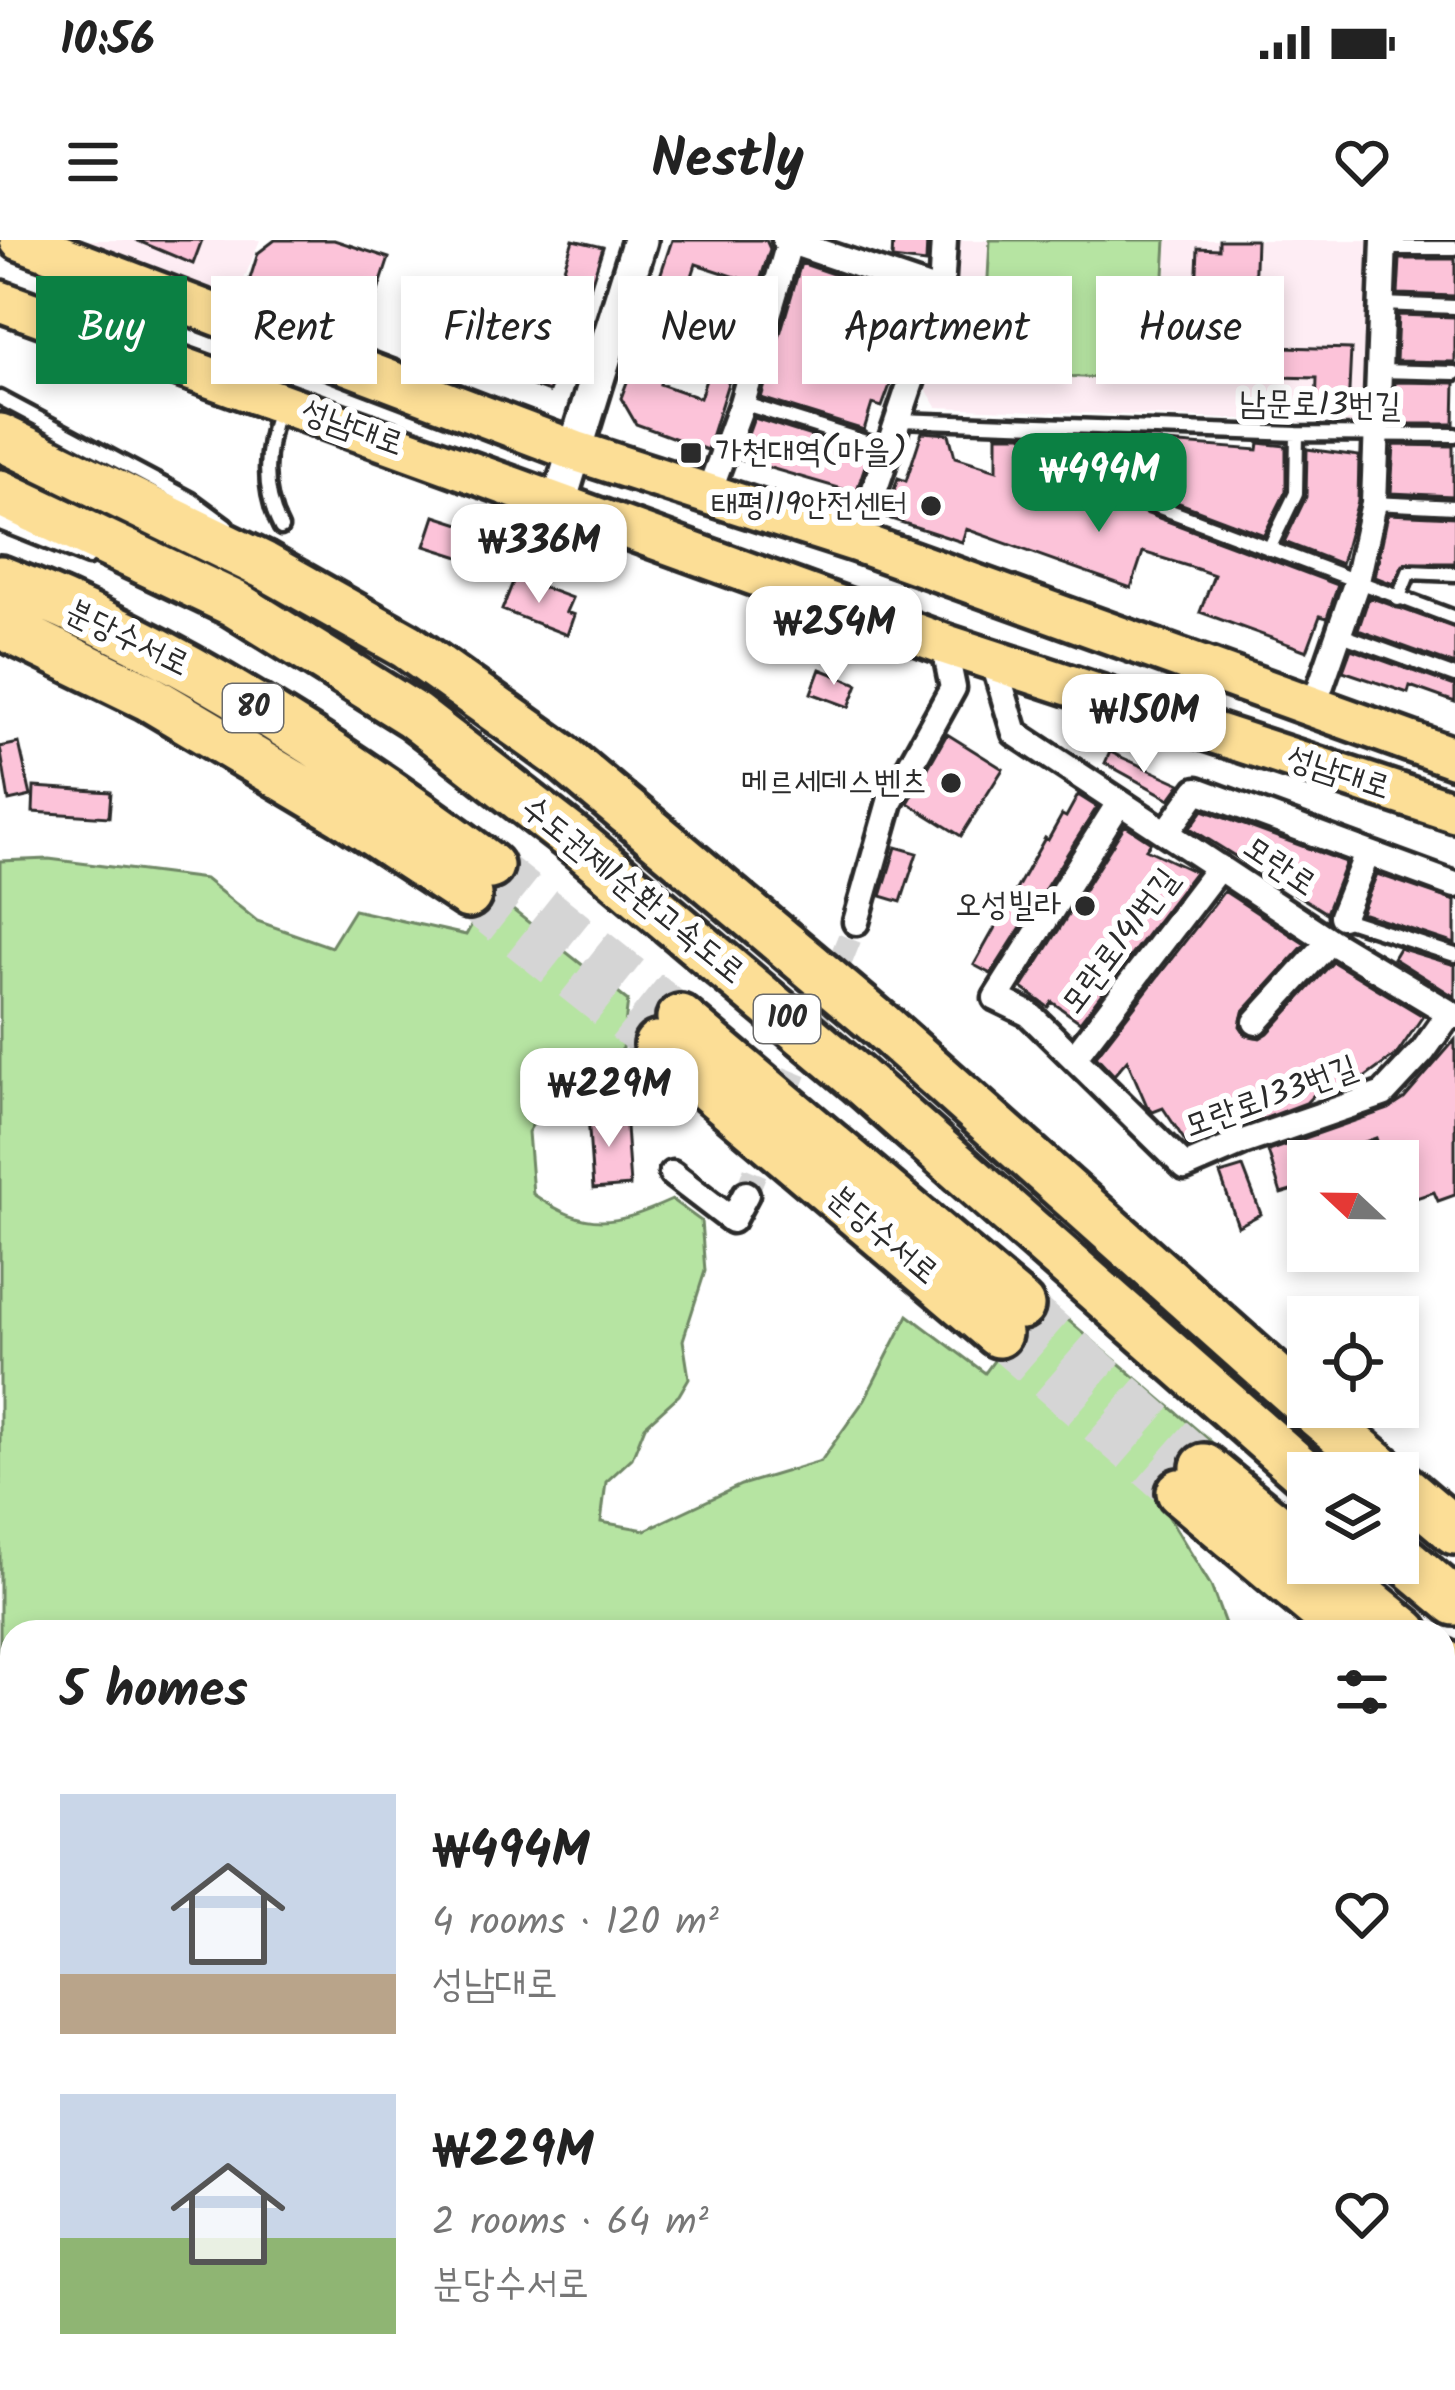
<!DOCTYPE html>
<meta charset="utf-8">
<style>
body{margin:0;font-family:Kalam,"Poor Story",sans-serif;background:#f2f2f2;color:#222;height:100vh;display:flex;flex-direction:column;font-size:45px;white-space:nowrap}
*{box-sizing:border-box;margin:0}
p{font-size:39px;color:#767676}
.icon{flex:none;width:66px;height:66px;fill:none;stroke:currentColor;stroke-width:2;stroke-linecap:round;stroke-linejoin:round}
.map{position:relative;flex:1;overflow:hidden}
.sheet{position:absolute;left:0px;top:1380px;width:1455px;height:771px;display:flex;flex-direction:column;background:#fff;border-radius:36px 36px 0 0;box-shadow:0 6px 18px #0003}
.sheet>*{flex:none}
.guide{position:absolute;left:36px;top:36px;width:1383px;height:108px;display:flex;gap:24px}
.needle{width:78px;rotate:292deg}
.controls{position:absolute;left:1287px;top:900px;display:grid;gap:24px}
.controls a{display:grid;place-items:center;width:132px;height:132px;border-radius:0px;background:#fff;box-shadow:0 6px 18px #0003;font-size:60px}
.price{position:absolute;translate:-50% -102px;padding:0 27px;border-radius:24px;background:#fff;color:#222;font-size:39px;line-height:78px;filter:drop-shadow(0 3px 6px #0008)}
.price::after{content:'';position:absolute;left:50%;top:72px;width:36px;height:27px;margin-left:-18px;background:inherit;clip-path:polygon(0 0,100% 0,50% 100%)}
.price.selected{background:#0b8043;color:#fff}
ul{padding:0;list-style:none}
li{display:flex;align-items:center;gap:36px;height:300px;padding:0 60px}
li span{display:grid;place-items:center;flex:none;width:336px;height:240px;border-radius:0px;color:#555}
li>.icon{margin-inline-start:auto}
span .icon{width:144px;height:144px;fill:#fffc;stroke-width:1}
li b{font-size:51px}
h2{display:flex;justify-content:space-between;align-items:center;height:144px;padding:0 60px;font-size:51px}
.pill{padding:0 42px;border-radius:0px;background:#fff;box-shadow:0 6px 18px #0003;font-size:42px;line-height:108px}
.pill.selected{background:#0b8043;color:#fff}
.status{display:flex;justify-content:space-between;align-items:center;height:84px;padding:0 60px;background:#fff;direction:ltr}
.status svg{height:33px;fill:currentColor}
header{display:flex;justify-content:space-between;align-items:center;height:156px;padding:0 60px;background:#fff;font-size:54px;font-weight:700}
.map>svg:first-child{display:block}
</style>
<div class="status"><b>10:56</b><svg viewBox="0 0 49 12"><path d="M0 12V9h3v3zM5 12V6h3v6zM10 12V3h3v9zM15 12V0h3v12zM26 1h20v11H26zM47 4h2v5h-2z"/></svg></div>
<header><svg class="icon" aria-label="menu" viewBox="0 0 24 24"><path d="M4 6h16M4 12h16M4 18h16"/></svg>Nestly<svg class="icon" aria-label="heart" viewBox="0 0 24 24"><path d="M12 20l-8-8c-3-5 5-10 8-4 3-6 11-1 8 4z"/></svg></header>
<div class="map">
<svg width="1455" height="2150" viewBox="0 0 1455 2150">
<rect width="100%" height="100%" fill="#fff"/>
<filter id="ink" filterUnits="userSpaceOnUse"><feTurbulence type="fractalNoise" baseFrequency=".00833" numOctaves="2"/><feDisplacementMap in="SourceGraphic" scale="24" xChannelSelector="R" yChannelSelector="G"/><feConvolveMatrix kernelMatrix="1 2 1 2 8 2 1 2 1" color-interpolation-filters="sRGB"/></filter>
<g filter="url(#ink)">
<!-- built -->
<path fill="#feedf4" d="M 86,0 L 260,0 L 236,59 Z
M 959,0 L 1371,0 L 1363,172 L 1354,184 L 937,167 L 926,149 L 956,65 Z"/>
<!-- green -->
<path fill="#b6e4a2" stroke="#708866" stroke-width="3" d="M 990,0 L 1166,0 L 1158,141 L 983,132 Z
M 49,619 L 205,639 L 257,681 L 331,707 L 354,670 L 466,695 L 490,652 L 628,761 L 619,832 L 588,831 L 551,855 L 528,892 L 533,954 C 588,992 614,986 672,960 L 701,981 L 705,1031 L 683,1100 L 689,1138 L 679,1155 L 645,1186 L 632,1218 L 606,1242 L 601,1282 L 645,1290 L 741,1245 L 821,1221 L 865,1159 L 908,1075 L 985,1133 L 1041,1057 L 1221,1210 L 1164,1269 L 1211,1346 L 1228,1392 L 12,1392 L 12,1897 L 0,1892 L 0,621 Z
M 1455,1977 L 1455,2150 L 1393,2150 L 1400,2139 L 1443,2139 L 1443,2030 Z"/>
<!-- building -->
<path fill="#fcc3d9" stroke="#2b2b2b" stroke-width="3" fill-rule="evenodd" d="M 136,0 L 202,0 L 193,24 Z
M 275,0 L 334,0 L 389,18 L 367,85 L 248,45 L 258,13 Z
M 573,0 L 603,7 L 579,83 L 549,74 Z
M 672,0 L 766,0 L 770,9 L 707,210 L 636,184 L 621,158 L 664,44 L 658,42 ZM 696,24 L 739,38 L 700,158 L 660,144 L 675,104 L 682,106 L 697,62 L 685,58 Z
M 893,0 L 927,0 L 926,23 L 892,19 Z
M 1219,0 L 1256,0 L 1252,106 L 1351,109 L 1348,171 L 1316,171 L 1317,138 L 1204,135 L 1206,78 L 1195,77 L 1198,8 L 1219,9 Z
M 1400,19 L 1455,19 L 1455,56 L 1398,54 Z
M 801,23 L 920,64 L 882,167 L 872,164 L 864,190 L 761,158 Z
M 424,52 L 495,78 L 491,91 L 562,118 L 549,152 L 407,100 Z
M 1398,75 L 1455,77 L 1455,122 L 1396,121 Z
M 1395,142 L 1455,143 L 1454,184 L 1394,184 Z
M 754,178 L 869,214 L 856,253 L 739,219 Z
M 922,192 L 949,194 L 955,217 L 997,230 L 997,195 L 1022,195 L 1032,205 L 1035,227 L 1041,234 L 1338,345 L 1327,378 L 1320,376 L 1307,411 L 1200,372 L 1214,335 L 1194,328 L 1143,312 L 1131,348 L 966,289 L 962,302 L 885,277 L 898,238 L 906,241 Z
M 1057,196 L 1100,205 L 1101,198 L 1258,210 L 1259,203 L 1286,206 L 1286,251 L 1264,295 L 1055,216 Z
M 1394,205 L 1453,206 L 1453,256 L 1391,253 Z
M 1307,209 L 1359,216 L 1358,261 L 1341,324 L 1284,302 L 1306,257 Z
M 1388,274 L 1455,277 L 1455,323 L 1405,323 L 1393,344 L 1375,337 Z
M 435,276 L 491,294 L 482,324 L 425,306 Z
M 515,337 L 572,358 L 566,372 L 574,375 L 567,395 L 502,370 Z
M 1369,357 L 1455,388 L 1455,425 L 1358,390 Z
M 1351,409 L 1455,446 L 1455,462 L 1410,446 L 1408,453 L 1343,431 Z
M 820,429 L 858,444 L 849,467 L 811,453 Z
M 947,494 L 1003,529 L 961,596 L 908,563 Z
M 19,503 L 31,556 L 9,561 L 0,507 Z
M 1110,512 L 1159,534 L 1181,544 L 1170,559 L 1105,523 Z
M 34,547 L 111,552 L 109,577 L 33,572 Z
M 1078,555 L 1097,567 L 991,734 L 974,725 L 1045,598 L 1048,600 L 1062,575 L 1066,577 Z
M 1203,570 L 1346,622 L 1326,673 L 1190,588 Z
M 1125,585 L 1151,602 L 1146,609 L 1195,632 L 1080,782 L 1052,762 L 1048,767 L 1022,748 Z
M 896,607 L 917,613 L 901,662 L 881,656 Z
M 1377,634 L 1455,661 L 1455,704 L 1361,673 Z
M 1224,651 L 1305,704 L 1243,772 L 1240,786 L 1246,795 L 1260,798 L 1268,793 L 1333,722 L 1423,776 L 1397,814 L 1352,847 L 1340,851 L 1330,838 L 1306,863 L 1189,907 L 1163,868 L 1153,872 L 1147,866 L 1127,820 L 1114,835 L 1096,816 Z
M 1399,708 L 1455,725 L 1455,757 L 1393,718 Z
M 1455,800 L 1455,955 L 1438,961 L 1434,952 L 1407,961 L 1401,946 L 1398,947 L 1398,921 L 1384,921 L 1376,898 L 1348,908 L 1351,921 L 1308,921 L 1308,946 L 1281,954 L 1268,911 L 1389,869 L 1404,859 Z
M 625,872 L 630,946 L 593,949 L 588,875 Z
M 1243,927 L 1261,974 L 1238,986 L 1220,934 Z"/>
<g fill="none" stroke-linecap="round" stroke-linejoin="round">
<!-- street-tunnel -->
<path stroke="#d5d5d5" stroke-width="24" stroke-dasharray="24 12" stroke-linecap="butt" d="M 746,954 L 856,682"/>
<!-- highway-tunnel -->
<path stroke="#d5d5d5" stroke-width="45" stroke-dasharray="45 22" stroke-linecap="butt" d="M 490,626 L 680,778
M 468,655 L 657,805
M 1021,1066 L 1204,1227
M 998,1094 L 1180,1252"/>
<defs>
<path id="lane" d="M 1384,8 L 1455,8
M 1382,64 L 1455,67
M 1380,131 L 1455,133
M 0,158 L 192,260 L 226,285
M 742,163 L 888,209
M 278,168 C 265,209 261,249 281,288
M 899,180 L 1297,194 L 1455,195
M 1040,187 L 1045,224 L 1455,378
M 1374,263 L 1455,267
M 0,283 L 88,318
M 1269,309 L 1296,253 L 1297,194
M 1398,359 L 1409,332 L 1455,334
M 1339,394 L 1455,436
M 1341,678 L 1455,715
M 0,2102 L 12,2115
M 29,2139 L 36,2150"/>
<path id="street" d="M 785,0 L 941,53
M 708,254 L 742,163 L 790,0
M 857,302 L 941,53 L 944,0
M 993,420 L 1015,493 L 1330,701 L 1455,776
M 1313,468 L 1357,341 L 1374,263 L 1384,0
M 1119,563 L 996,758 L 1029,774 L 1185,927 L 1243,902 L 1383,854 L 1423,811 L 1450,773
M 1167,592 L 1197,550 L 1455,645
M 1342,676 L 1367,614
M 856,682 L 890,562 L 953,448 L 944,404
M 1256,782 L 1330,701
M 1075,816 L 1219,627
M 672,934 L 732,980 L 746,954"/>
<path id="secondary" d="M 558,265 L 640,0
M 0,1941 L 12,1948
M 434,2139 L 463,2150"/>
<path id="primary" d="M 20,0 L 575,211 L 857,302 L 1455,518
M 0,61 L 944,404 L 1455,572"/>
<path id="highway" d="M 0,197 L 263,325 L 407,406 L 560,515 L 882,786 L 1308,1166
M 0,253 L 233,363 L 413,475 L 573,599 L 858,839 L 1308,1236
M 0,339 C 173,405 342,515 490,626
M 0,385 L 148,457 L 343,573 L 468,655
M 680,778 L 1021,1066
M 657,805 L 998,1094
M 1309,1167 L 1387,1233
M 1204,1227 L 1308,1312
M 1398,1243 L 1455,1291
M 1180,1252 L 1347,1392
M 1398,1314 L 1455,1362
M 1322,1323 L 1406,1392
M 1443,1422 L 1455,1432
M 1443,1472 L 1455,1483"/>
</defs>
<!-- lane casing -->
<use href="#lane" stroke="#2b2b2b" stroke-width="21"/>
<!-- street casing -->
<use href="#street" stroke="#2b2b2b" stroke-width="33"/>
<!-- secondary casing -->
<use href="#secondary" stroke="#2b2b2b" stroke-width="42"/>
<!-- primary casing -->
<use href="#primary" stroke="#2b2b2b" stroke-width="48"/>
<!-- highway casing -->
<use href="#highway" stroke="#2b2b2b" stroke-width="54"/>
<!-- lane -->
<use href="#lane" stroke="#fff" stroke-width="12"/>
<!-- street -->
<use href="#street" stroke="#fff" stroke-width="24"/>
<!-- secondary -->
<use href="#secondary" stroke="#fff" stroke-width="33"/>
<!-- primary -->
<use href="#primary" stroke="#fcde96" stroke-width="39"/>
<!-- highway -->
<use href="#highway" stroke="#fcde96" stroke-width="45"/>
</g>
</g>
<!-- markers -->
<g fill="#2b2b2b" stroke="#fff" stroke-width="4.5">
<rect x="679" y="201" width="24" height="24" rx="6"/>
<circle cx="931" cy="266" r="12"/>
<circle cx="951" cy="543" r="12"/>
<circle cx="1085" cy="666" r="12"/>
</g>
<g text-anchor="middle" dominant-baseline="central" stroke-width="12" stroke-linejoin="round" paint-order="stroke">
<!-- shield labels -->
<g fill="#fff" stroke="#6b6b6b" stroke-width="3">
<rect x="223" y="444" width="60" height="48" rx="9"/>
<rect x="754" y="755" width="66" height="48" rx="9"/>
</g>
<g font-size="30" font-weight="bold" fill="#2b2b2b">
<text x="253" y="468">80</text>
<text x="787" y="779">100</text>
</g>
<!-- street labels -->
<g font-size="33" fill="#2b2b2b" stroke="#fff">
<text transform="translate(1320 166) rotate(1)">남문로13번길</text>
<text transform="translate(352 189) rotate(20)">성남대로</text>
<text transform="translate(127 399) rotate(26)">분당수서로</text>
<text transform="translate(1338 534) rotate(18)">성남대로</text>
<text transform="translate(1279 627) rotate(34)">모란로</text>
<text transform="translate(632 651) rotate(39)">수도권제1순환고속도로</text>
<text transform="translate(1121 702) rotate(-53)">모란로141번길</text>
<text transform="translate(1271 858) rotate(-20)">모란로133번길</text>
<text transform="translate(882 996) rotate(40)">분당수서로</text>
</g>
<!-- poi labels -->
<g font-size="33" fill="#2b2b2b" stroke="#fff" text-anchor="end">
<text x="715" y="213" text-anchor="start">가천대역(마을)</text>
<text x="907" y="266">태평119안전센터</text>
<text x="927" y="543">메르세데스벤츠</text>
<text x="1061" y="666">오성빌라</text>
</g>
</g>
</svg>
<div class="controls">
<a><svg class="needle" viewBox="-14 -14 28 28"><path d="M0-13l5 13h-10z" fill="#e53935"/><path d="M0 13l5-13h-10z" fill="#767676"/></svg></a>
<a><svg class="icon" aria-label="locate" viewBox="0 0 24 24"><circle cx="12" cy="12" r="6"/><path d="M12 2v4M12 18v4M2 12h4M18 12h4"/></svg></a>
<a><svg class="icon" aria-label="layers" viewBox="0 0 24 24"><path d="M12 4l9 5-9 5-9-5zM3 14l9 5 9-5"/></svg></a>
</div>
<b class="price selected" style="left:1099px;top:295px">₩494M</b>
<b class="price" style="left:539px;top:366px">₩336M</b>
<b class="price" style="left:834px;top:448px">₩254M</b>
<b class="price" style="left:1144px;top:536px">₩150M</b>
<b class="price" style="left:609px;top:910px">₩229M</b>
<div class="guide">
<a class="pill selected">Buy</a>
<a class="pill">Rent</a>
<a class="pill">Filters</a>
<a class="pill">New</a>
<a class="pill">Apartment</a>
<a class="pill">House</a>
</div>
<section class="sheet">
<h2>5 homes<svg class="icon" aria-label="filters" viewBox="0 0 24 24"><path d="M4 7h16M4 17h16"/><circle cx="9" cy="7" r="2"/><circle cx="15" cy="17" r="2"/></svg></h2>
<ul>
<li><span style="background:linear-gradient(#c9d6e8 75%,#b9a48a 0)"><svg class="icon" aria-label="home" viewBox="0 0 24 24"><path d="M3 11l9-7 9 7M6 9v11h12V9"/></svg></span><div><b>₩494M</b><p>4 rooms · 120 m²</p><p>성남대로</p></div><svg class="icon" aria-label="heart" viewBox="0 0 24 24"><path d="M12 20l-8-8c-3-5 5-10 8-4 3-6 11-1 8 4z"/></svg></li>
<li><span style="background:linear-gradient(#c9d6e8 60%,#8fb573 0)"><svg class="icon" aria-label="home" viewBox="0 0 24 24"><path d="M3 11l9-7 9 7M6 9v11h12V9"/></svg></span><div><b>₩229M</b><p>2 rooms · 64 m²</p><p>분당수서로</p></div><svg class="icon" aria-label="heart" viewBox="0 0 24 24"><path d="M12 20l-8-8c-3-5 5-10 8-4 3-6 11-1 8 4z"/></svg></li>
</ul>
</section>
</div>
